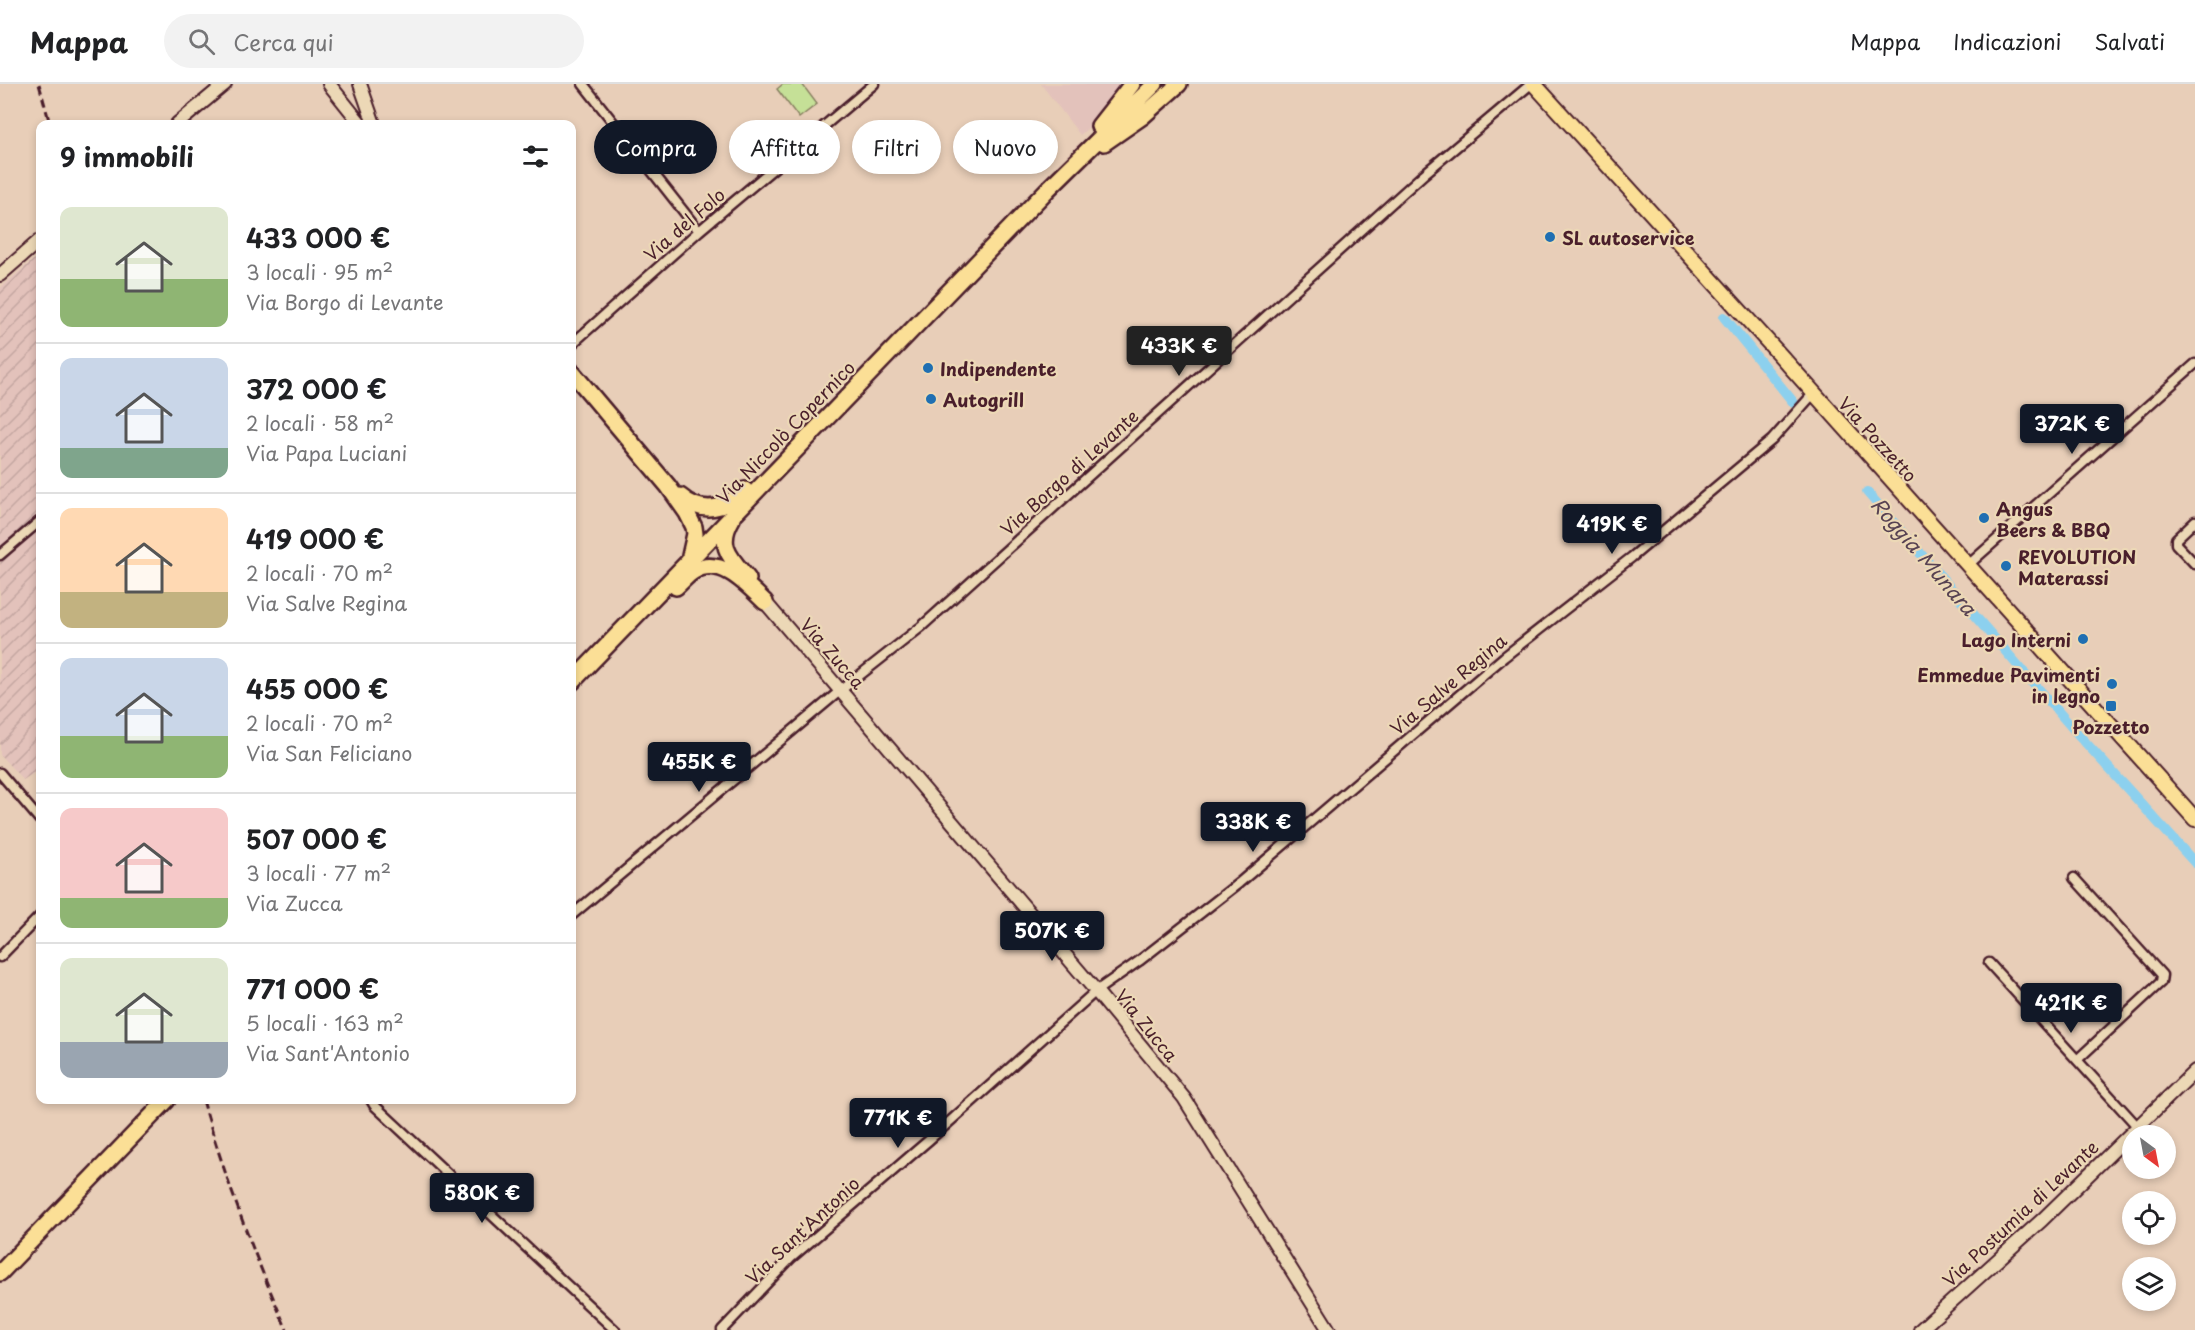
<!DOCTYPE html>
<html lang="it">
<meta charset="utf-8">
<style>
body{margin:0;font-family:"Playpen Sans",sans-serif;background:#f2f2f2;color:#202124;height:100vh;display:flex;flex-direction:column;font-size:22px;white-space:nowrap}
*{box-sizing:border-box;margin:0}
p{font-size:20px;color:#757577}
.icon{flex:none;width:33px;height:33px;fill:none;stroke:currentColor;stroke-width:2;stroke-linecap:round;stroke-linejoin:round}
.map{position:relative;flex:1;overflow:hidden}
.drawer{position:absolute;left:36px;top:36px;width:540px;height:984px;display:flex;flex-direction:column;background:#fff;border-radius:12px;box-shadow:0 3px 9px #0003}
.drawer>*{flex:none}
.banner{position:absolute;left:594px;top:36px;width:570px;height:54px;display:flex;gap:12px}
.needle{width:39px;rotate:148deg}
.controls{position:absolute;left:2122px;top:1041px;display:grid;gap:12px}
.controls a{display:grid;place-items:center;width:54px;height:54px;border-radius:50%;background:#fff;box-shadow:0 3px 9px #0003;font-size:30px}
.price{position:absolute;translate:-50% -51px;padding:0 14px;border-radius:6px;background:#111827;color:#fff;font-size:20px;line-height:39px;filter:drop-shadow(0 2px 3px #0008)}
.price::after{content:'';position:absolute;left:50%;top:36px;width:18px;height:14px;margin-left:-9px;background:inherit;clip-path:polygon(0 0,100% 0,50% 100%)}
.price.active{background:#222;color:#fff}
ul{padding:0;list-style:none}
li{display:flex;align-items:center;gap:18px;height:150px;padding:0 24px}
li+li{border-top:2px solid #e0e0e0}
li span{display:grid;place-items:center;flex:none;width:168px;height:120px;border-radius:12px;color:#555}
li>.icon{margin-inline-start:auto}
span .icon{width:72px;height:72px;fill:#fffc;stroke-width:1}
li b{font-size:26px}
h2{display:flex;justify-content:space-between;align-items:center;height:72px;padding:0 24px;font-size:26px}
.tag{padding:0 21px;border-radius:27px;background:#fff;box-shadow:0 3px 9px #0003;font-size:21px;line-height:54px}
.tag.active{background:#111827;color:#fff}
header{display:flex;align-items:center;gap:36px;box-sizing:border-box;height:84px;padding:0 30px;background:#fff;border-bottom:2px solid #e0e0e0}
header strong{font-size:28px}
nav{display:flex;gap:33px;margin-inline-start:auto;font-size:21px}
.search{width:420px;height:54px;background:#f2f2f2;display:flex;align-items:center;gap:15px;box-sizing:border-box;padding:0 21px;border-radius:33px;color:#757577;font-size:22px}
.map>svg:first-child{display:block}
</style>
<header>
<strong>Mappa</strong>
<div class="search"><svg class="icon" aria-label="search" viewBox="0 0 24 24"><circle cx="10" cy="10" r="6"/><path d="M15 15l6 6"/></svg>Cerca qui</div>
<nav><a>Mappa</a><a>Indicazioni</a><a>Salvati</a></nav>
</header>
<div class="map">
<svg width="2195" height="1246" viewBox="0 0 2195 1246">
<defs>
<pattern id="industrial-furrows" width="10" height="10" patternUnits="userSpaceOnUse" patternTransform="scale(1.5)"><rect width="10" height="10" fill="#e3c2bb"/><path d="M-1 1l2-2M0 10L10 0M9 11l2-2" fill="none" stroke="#c4a6a1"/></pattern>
</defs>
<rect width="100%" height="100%" fill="#e8ceb8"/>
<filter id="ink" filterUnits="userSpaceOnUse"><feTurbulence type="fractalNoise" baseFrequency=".0167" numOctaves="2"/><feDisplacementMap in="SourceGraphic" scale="12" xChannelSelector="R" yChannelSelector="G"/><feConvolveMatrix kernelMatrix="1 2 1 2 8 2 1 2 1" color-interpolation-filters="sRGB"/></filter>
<g filter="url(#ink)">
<!-- built -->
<path fill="#e3c2bb" d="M 1041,0 L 1125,0 L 1100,34 L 1080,51 Z"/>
<!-- industrial -->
<path fill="url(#industrial-furrows)" d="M 40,170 L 40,685 L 23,696 L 0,671 L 0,204 Z"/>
<!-- garden -->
<path fill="#c5e097" stroke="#888061" stroke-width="1.5" d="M 783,0 L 802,0 L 817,20 L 799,34 L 777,5 Z"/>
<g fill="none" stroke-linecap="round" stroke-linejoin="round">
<!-- canal -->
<path stroke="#8cd0ee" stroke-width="10" d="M 1724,233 L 1794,319
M 1867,408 L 2076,648 L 2195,779"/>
<defs>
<path id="street" d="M 583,0 L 699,147
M 572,260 L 699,147 L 874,0
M 2195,437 L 2176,455 L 2176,460 L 2195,480
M 0,471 L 40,437
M 1967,482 L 2195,280
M 0,689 L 40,736
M 2074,794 L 2162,891 L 2161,898 L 2077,976
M 572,831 L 841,606 L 921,543 L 1424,90 L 1531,0
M 0,873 L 40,832
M 1989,879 L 2137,1042
M 371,1016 L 374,1021 L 615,1246
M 722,1246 L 791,1174 L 929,1056 L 1096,907 L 1139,877 L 1239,799 L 1504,573 L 1632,473 L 1772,356 L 1813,310"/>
<path id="secondary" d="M 329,0 L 361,40
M 360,0 L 374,40
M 177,40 L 225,0
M 0,191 L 40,156
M 765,518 L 1096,907 L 1184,1014 L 1329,1246
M 1920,1246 L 2042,1136 L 2195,987"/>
<path id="primary" d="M 1534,0 L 1780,271 L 2195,735"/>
<path id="highway" d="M 1099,42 L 1132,0
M 1104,59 L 1143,32 L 1179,0
M 572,288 L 668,402 L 687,429 L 694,443 L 695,450 L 690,472
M 680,412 C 702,431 725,426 745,406
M 732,435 C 716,462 731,474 748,495
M 676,503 C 682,498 687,491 694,487 C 721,471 747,501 765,518
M 572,598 L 1048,105 L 1155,0
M 0,1189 L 167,1016"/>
</defs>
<!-- street casing -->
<use href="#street" stroke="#4a1f2b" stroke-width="13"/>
<!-- secondary casing -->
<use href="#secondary" stroke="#4a1f2b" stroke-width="16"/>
<!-- primary casing -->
<use href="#primary" stroke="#4a1f2b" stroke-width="18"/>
<!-- highway casing -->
<use href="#highway" stroke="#4a1f2b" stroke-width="20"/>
<!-- street -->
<use href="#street" stroke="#ecd8b6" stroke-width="8"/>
<!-- secondary -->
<use href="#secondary" stroke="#ecd8b6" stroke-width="12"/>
<!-- primary -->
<use href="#primary" stroke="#fbdf96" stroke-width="14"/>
<!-- highway -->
<use href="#highway" stroke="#fbdf96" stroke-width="15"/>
<!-- rail -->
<path stroke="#4a1f2b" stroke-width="3" stroke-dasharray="9 4.5" stroke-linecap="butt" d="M 39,0 L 50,40
M 203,1016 C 225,1095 254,1171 287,1246"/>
</g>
</g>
<!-- markers -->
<g fill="#1f6fb2" stroke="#ecd8b6" stroke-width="2">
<circle cx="1550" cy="153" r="6"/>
<circle cx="928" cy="284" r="6"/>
<circle cx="931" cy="315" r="6"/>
<circle cx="1984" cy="434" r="6"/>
<circle cx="2006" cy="482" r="6"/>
<circle cx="2083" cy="555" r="6"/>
<circle cx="2112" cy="600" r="6"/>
<rect x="2105" y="616" width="12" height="12" rx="3"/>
</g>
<g text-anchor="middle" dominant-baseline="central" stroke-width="4.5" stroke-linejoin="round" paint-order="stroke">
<!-- street labels -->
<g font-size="18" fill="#4a1f2b" stroke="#ecd8b6">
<text transform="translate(684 140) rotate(-41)">Via del Folo</text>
<text transform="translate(785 348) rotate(-46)">Via Niccolò Copernico</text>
<text transform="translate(1878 355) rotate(48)">Via Pozzetto</text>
<text transform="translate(1069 388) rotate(-42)">Via Borgo di Levante</text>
<text transform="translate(833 569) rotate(49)">Via Zucca</text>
<text transform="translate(1448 600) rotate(-40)">Via Salve Regina</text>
<text transform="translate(1147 941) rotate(51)">Via Zucca</text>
<text transform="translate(2020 1129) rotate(-43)">Via Postumia di Levante</text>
<text transform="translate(802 1146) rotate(-43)">Via Sant'Antonio</text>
</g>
<!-- poi labels -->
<g font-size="18" font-weight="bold" fill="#4a1f2b" stroke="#ecd8b6" text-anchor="start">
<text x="1562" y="153">SL autoservice</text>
<text x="940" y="284">Indipendente</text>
<text x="943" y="315">Autogrill</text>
<text x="1996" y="424">Angus<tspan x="1996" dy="21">Beers &amp; BBQ</tspan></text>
<text x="2018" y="472">REVOLUTION<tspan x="2018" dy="21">Materassi</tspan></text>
<text x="2071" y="555" text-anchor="end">Lago Interni</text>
<text x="2100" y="590" text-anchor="end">Emmedue Pavimenti<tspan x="2100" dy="21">in legno</tspan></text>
<text x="2111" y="642" text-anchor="middle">Pozzetto</text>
</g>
<!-- water labels -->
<g font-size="20" font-style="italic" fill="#574252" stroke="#ecd8b6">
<text transform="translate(1924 472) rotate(49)">Roggia Munara</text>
</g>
</g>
</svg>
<div class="controls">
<a><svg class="needle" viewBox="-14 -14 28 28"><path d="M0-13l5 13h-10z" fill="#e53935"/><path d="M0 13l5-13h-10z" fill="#757577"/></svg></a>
<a><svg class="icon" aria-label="locate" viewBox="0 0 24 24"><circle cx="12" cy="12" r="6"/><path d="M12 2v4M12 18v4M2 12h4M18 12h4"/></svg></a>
<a><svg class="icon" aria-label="layers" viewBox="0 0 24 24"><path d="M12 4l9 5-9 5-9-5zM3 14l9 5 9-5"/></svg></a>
</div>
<b class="price active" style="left:1179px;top:293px">433K €</b>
<b class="price" style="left:2072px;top:371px">372K €</b>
<b class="price" style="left:1612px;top:471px">419K €</b>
<b class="price" style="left:699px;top:709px">455K €</b>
<b class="price" style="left:1253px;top:769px">338K €</b>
<b class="price" style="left:1052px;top:878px">507K €</b>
<b class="price" style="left:2071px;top:950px">421K €</b>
<b class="price" style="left:898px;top:1065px">771K €</b>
<b class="price" style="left:482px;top:1140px">580K €</b>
<div class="banner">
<a class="tag active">Compra</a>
<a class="tag">Affitta</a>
<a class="tag">Filtri</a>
<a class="tag">Nuovo</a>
</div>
<section class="drawer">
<h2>9 immobili<svg class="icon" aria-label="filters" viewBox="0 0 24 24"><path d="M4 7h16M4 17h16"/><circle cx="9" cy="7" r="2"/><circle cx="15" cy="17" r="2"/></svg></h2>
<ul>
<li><span style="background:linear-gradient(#dfe7d0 60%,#8fb573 0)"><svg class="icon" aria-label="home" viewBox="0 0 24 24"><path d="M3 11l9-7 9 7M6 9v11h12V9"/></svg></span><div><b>433 000 €</b><p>3 locali · 95 m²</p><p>Via Borgo di Levante</p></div></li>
<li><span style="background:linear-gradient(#c9d6e8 75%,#7fa58c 0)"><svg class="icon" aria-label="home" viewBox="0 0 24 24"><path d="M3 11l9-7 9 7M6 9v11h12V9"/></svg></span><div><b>372 000 €</b><p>2 locali · 58 m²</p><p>Via Papa Luciani</p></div></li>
<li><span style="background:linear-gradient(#ffd9b3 70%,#c2b280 0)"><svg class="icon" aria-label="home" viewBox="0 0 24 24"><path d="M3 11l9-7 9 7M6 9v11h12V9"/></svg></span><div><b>419 000 €</b><p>2 locali · 70 m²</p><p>Via Salve Regina</p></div></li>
<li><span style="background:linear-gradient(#c9d6e8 65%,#8fb573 0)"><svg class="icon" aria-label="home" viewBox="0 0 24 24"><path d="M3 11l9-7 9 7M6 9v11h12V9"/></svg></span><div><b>455 000 €</b><p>2 locali · 70 m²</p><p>Via San Feliciano</p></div></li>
<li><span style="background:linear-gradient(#f6c9c9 75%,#8fb573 0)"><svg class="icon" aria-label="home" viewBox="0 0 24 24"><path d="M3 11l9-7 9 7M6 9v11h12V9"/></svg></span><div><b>507 000 €</b><p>3 locali · 77 m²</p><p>Via Zucca</p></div></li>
<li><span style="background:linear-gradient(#dfe7d0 70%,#9aa5b1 0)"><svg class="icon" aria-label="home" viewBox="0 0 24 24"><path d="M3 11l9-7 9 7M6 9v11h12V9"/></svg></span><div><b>771 000 €</b><p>5 locali · 163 m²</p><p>Via Sant'Antonio</p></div></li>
</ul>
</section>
</div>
